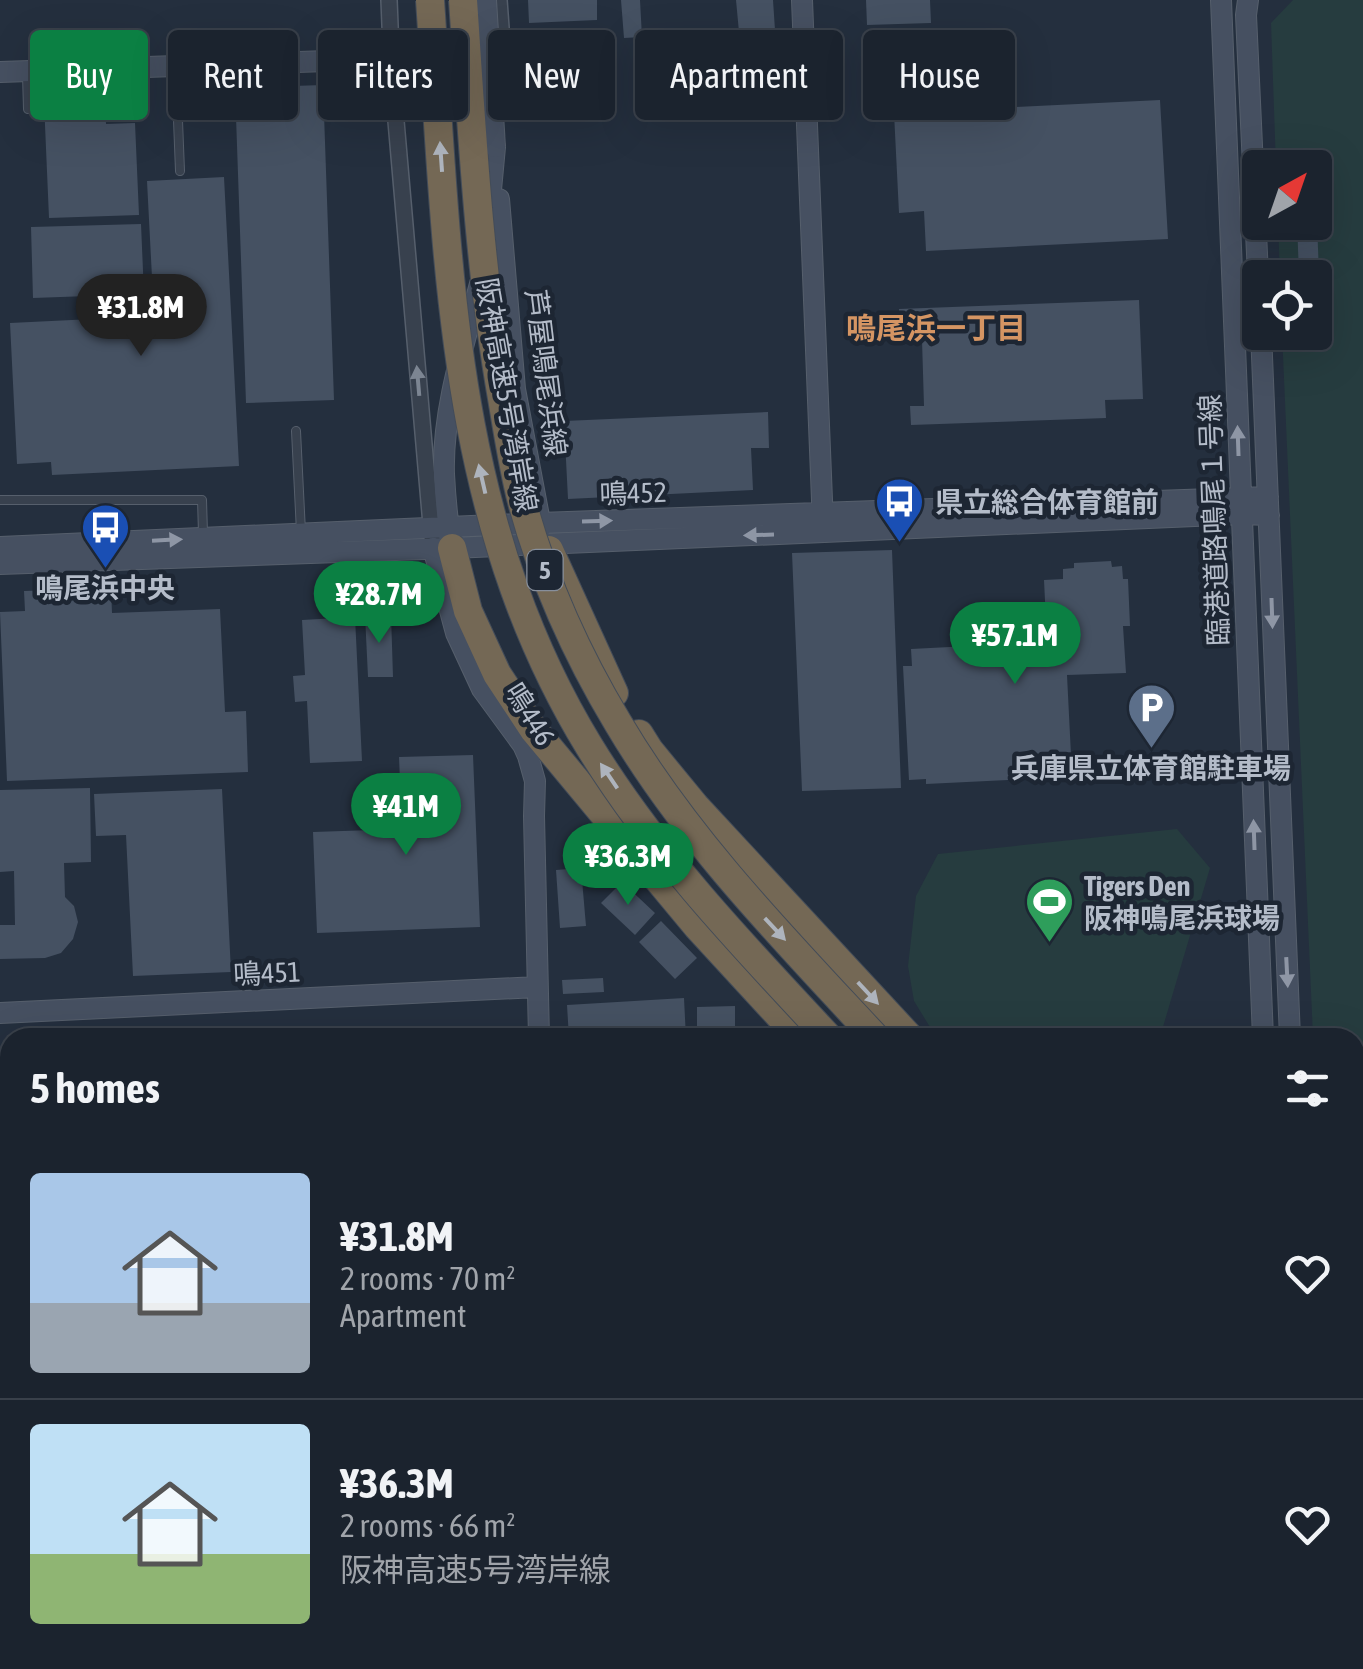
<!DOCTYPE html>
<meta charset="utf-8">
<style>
body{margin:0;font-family:"Asap Condensed","Noto Sans JP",sans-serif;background:#242b36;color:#f1f3f6;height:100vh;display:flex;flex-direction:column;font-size:38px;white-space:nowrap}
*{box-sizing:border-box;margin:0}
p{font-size:32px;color:#a0a4aa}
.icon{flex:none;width:55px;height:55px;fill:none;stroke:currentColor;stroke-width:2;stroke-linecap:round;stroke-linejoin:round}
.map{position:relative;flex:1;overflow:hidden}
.side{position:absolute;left:0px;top:1028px;width:1365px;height:642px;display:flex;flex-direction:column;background:#1b232e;border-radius:30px 30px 0 0;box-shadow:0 10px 40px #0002,0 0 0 2px #39404a}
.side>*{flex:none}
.guide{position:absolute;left:30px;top:30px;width:1305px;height:90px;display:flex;gap:20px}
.needle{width:65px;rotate:40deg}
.fabs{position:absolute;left:1242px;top:150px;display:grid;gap:20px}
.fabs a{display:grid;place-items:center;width:90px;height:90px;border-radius:10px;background:#1b232e;box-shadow:0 10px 40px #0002,0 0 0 2px #39404a;font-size:50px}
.price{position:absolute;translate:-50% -85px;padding:0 22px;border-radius:35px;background:#0b8043;color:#fff;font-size:32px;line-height:65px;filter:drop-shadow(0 2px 5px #0008)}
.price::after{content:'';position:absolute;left:50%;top:60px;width:30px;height:22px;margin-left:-15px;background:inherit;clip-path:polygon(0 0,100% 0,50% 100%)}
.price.active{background:#222;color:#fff}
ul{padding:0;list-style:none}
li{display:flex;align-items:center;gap:30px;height:250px;padding:0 30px}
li+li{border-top:2px solid #39404a}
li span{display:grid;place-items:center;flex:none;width:280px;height:200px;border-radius:10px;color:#555}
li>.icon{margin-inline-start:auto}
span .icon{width:120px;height:120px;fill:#fffc;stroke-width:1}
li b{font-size:42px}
h2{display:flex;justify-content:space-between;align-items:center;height:120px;padding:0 30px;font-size:42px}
.pill{padding:0 35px;border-radius:10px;background:#1b232e;box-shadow:0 10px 40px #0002,0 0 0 2px #39404a;font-size:35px;line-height:90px}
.pill.active{background:#0b8043;color:#fff}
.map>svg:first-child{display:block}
</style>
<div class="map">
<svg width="1363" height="1669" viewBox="0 0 1363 1669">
<rect width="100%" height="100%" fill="#242f3e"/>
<!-- green -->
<path fill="#263c3f" d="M 1293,0 L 1363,0 L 1363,1292 L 1355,1293 L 1355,1038 L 1313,1037 L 1282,333 L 1315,332 L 1315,278 L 1280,277 L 1278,223 L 1315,222 L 1315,168 L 1276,167 L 1271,23 Z
M 1177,829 L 1210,868 L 1160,1037 L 936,1037 L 914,1001 L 908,966 L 916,896 L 938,854 Z"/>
<!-- water -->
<path fill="#394c67" d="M 124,1660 L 888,1660 L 888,1669 L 124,1669 Z
M 905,1660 L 1157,1660 L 1157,1669 L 905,1669 Z"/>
<!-- building -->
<path fill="#455162" d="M 528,0 L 597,0 L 597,20 L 529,23 Z
M 621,0 L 640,0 L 642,37 L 624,38 Z
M 736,0 L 773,0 L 775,30 L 739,32 Z
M 866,0 L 930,0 L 931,23 L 867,25 Z
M 323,85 L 334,400 L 246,403 L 235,88 Z
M 105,99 L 106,124 L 135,123 L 139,215 L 49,218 L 44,102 Z
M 1160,100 L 1168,239 L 926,251 L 924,211 L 899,213 L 894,113 Z
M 224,177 L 239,466 L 52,475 L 51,462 L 17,464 L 10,323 L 154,316 L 147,181 Z
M 1297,222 L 1317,222 L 1319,275 L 1299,275 Z
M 141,224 L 144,294 L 33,298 L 31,227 Z
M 1139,300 L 1143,399 L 1105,400 L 1106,418 L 911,425 L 910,406 L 924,406 L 922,340 L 900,341 L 899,309 Z
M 768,412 L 769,448 L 751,448 L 753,490 L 568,499 L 564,421 Z
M 892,550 L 901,788 L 802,791 L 792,553 Z
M 1111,561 L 1112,567 L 1122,566 L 1123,579 L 1128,579 L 1130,626 L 1123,626 L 1126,673 L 1067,675 L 1071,755 L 1066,755 L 1067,773 L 1050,774 L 1050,778 L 926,784 L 926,779 L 909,780 L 903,666 L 912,666 L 911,649 L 1047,642 L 1044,580 L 1063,579 L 1063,569 L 1074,568 L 1074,563 Z
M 111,588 L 112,613 L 220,609 L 225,712 L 246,711 L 248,772 L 7,781 L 0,612 L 25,611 L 24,591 Z
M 391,614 L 393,677 L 368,677 L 365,615 Z
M 355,617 L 362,761 L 310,763 L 307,701 L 295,702 L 293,676 L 305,675 L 302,620 Z
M 473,755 L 480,927 L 317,933 L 313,832 L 402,829 L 399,757 Z
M 90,788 L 91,862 L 64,863 L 65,897 L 74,906 L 78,922 L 73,939 L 61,953 L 45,958 L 0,959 L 0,925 L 15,925 L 14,871 L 0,872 L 0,790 Z
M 222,789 L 231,972 L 133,976 L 126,835 L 96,836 L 94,794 Z
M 581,868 L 586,926 L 560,928 L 556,870 Z
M 622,882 L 655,913 L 635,935 L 601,903 Z
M 661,921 L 697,958 L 675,979 L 639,942 Z
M 603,978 L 604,992 L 563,994 L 562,980 Z
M 684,998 L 686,1038 L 569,1038 L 567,1005 Z
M 735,1006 L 735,1033 L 759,1032 L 759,1038 L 697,1038 L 697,1007 Z
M 1363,1301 L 1363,1430 L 1355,1431 L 1355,1302 Z
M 3,1365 L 10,1365 L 10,1456 L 5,1456 Z
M 10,1538 L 10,1583 L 0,1583 L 0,1539 Z
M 0,1589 L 10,1589 L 10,1660 L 0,1660 Z
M 1193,1660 L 1266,1660 L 1266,1669 L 1194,1669 Z"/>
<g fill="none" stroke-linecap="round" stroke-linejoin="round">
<defs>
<path id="lane" d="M 176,70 L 180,171
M 27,75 L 28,109
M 296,431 L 301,532
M 0,500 L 202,500 L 203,533"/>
<path id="street" d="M 389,0 L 392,75 L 433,548
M 499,0 L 503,55
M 1355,1472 L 1363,1472
M 119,1660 L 119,1669
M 1338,1660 L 1339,1669"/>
<path id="secondary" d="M 802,0 L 823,525
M 1221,0 L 1263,1038
M 1248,0 L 1246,15 L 1260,319
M 0,72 L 503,55
M 499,199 L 515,389 L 541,527
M 488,222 L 495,147
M 1261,332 L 1290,1038
M 450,537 C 447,516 445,494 444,474 C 442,410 465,341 481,280
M 0,547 L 540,523 L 1268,497
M 433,548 L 456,633 L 482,689 L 523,745 L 528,756 L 535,781 L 534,816 L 539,1038
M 0,564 L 452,548 L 1241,514 L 1269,515
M 0,1013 L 537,987
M 0,1297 L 10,1297
M 0,1321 L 10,1321"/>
<path id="highway" d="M 452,548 L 468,611 L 497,674 L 534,730 L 697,926 L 800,1038
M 549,550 L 614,693
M 639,734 L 649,750 L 695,806 L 910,1038
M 1355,1535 L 1363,1544
M 1355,1595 L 1363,1603"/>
</defs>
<!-- lane casing -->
<use href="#lane" stroke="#565f6c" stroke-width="10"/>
<!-- street casing -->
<use href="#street" stroke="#565f6c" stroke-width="18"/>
<!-- secondary casing -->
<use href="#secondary" stroke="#565f6c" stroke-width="22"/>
<!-- highway casing -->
<use href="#highway" stroke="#434c59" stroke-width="30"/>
<!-- lane -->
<use href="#lane" stroke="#38414e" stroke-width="8"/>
<!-- street -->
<use href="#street" stroke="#38414e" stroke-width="15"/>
<!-- secondary -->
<use href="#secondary" stroke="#465061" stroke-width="20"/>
<!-- highway -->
<use href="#highway" stroke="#746855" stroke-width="28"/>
<defs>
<path id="secondary-bridge" d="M 486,0 L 495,147"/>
<path id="highway-bridge" d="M 430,0 C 448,259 449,517 589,746 C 655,854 743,946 829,1038
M 463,0 C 472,133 479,267 502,398 C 508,433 513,468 522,502 C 543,579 577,655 618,723 C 687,840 784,939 876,1038"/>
</defs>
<!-- secondary-bridge casing -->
<use href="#secondary-bridge" stroke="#565f6c" stroke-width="22" stroke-linecap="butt"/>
<!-- highway-bridge casing -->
<use href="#highway-bridge" stroke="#434c59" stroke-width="30" stroke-linecap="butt"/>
<!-- secondary-bridge -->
<use href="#secondary-bridge" stroke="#465061" stroke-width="20"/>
<!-- highway-bridge -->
<use href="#highway-bridge" stroke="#746855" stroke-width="28"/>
</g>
<!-- one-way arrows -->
<defs><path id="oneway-solid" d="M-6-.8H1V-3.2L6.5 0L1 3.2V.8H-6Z" transform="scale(2.5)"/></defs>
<g fill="#aeb4bd">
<use href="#oneway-solid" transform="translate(441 157) rotate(-94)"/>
<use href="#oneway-solid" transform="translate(482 479) rotate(-103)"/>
<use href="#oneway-solid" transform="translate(609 776) rotate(-124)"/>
<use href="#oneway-solid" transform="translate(775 929) rotate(47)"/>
<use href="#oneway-solid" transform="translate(868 993) rotate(47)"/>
</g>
<use fill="#7c8592" href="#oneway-solid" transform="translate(418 381) rotate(-95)"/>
<g fill="#8e96a5">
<use href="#oneway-solid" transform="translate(1238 441) rotate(-92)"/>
<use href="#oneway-solid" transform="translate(597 521) rotate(-2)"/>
<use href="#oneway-solid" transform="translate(759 535) rotate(178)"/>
<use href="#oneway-solid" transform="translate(167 540) rotate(-3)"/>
<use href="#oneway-solid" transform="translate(1272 613) rotate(88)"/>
<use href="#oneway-solid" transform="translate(1254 835) rotate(-92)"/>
<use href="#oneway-solid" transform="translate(1287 972) rotate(87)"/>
</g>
<!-- icons -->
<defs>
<symbol id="bus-pin" viewBox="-11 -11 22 30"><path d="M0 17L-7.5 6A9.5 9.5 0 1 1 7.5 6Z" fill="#1a4fb4" stroke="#1d2633"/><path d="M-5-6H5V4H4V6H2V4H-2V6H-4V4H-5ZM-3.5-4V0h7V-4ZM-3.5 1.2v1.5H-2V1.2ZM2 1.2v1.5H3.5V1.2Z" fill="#fff"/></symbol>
<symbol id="parking-pin" viewBox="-11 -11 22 30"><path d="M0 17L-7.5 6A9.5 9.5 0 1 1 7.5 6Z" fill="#5c6f8a" stroke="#1d2633"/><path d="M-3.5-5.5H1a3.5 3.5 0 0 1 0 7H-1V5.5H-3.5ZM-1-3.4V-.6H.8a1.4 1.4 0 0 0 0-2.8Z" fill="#fff"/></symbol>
<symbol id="stadium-pin" viewBox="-11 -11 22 30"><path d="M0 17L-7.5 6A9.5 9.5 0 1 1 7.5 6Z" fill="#2e9e5b" stroke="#1d2633"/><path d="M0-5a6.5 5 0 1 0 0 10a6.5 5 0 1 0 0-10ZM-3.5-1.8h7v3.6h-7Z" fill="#fff"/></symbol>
</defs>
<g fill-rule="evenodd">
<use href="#bus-pin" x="872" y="474" width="55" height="75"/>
<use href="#bus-pin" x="78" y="500" width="55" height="75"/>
<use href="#parking-pin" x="1124" y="680" width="55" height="75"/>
<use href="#stadium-pin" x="1022" y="874" width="55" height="75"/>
</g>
<g text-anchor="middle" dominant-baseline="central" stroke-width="9" stroke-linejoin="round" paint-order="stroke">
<!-- shield labels -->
<rect fill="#1d2633" stroke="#878f9c" stroke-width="2.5" x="527.5" y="550" width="35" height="40" rx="8"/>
<g font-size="25" font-weight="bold" fill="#b4bcc9">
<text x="545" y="570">5</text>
</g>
<!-- street labels -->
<g font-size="28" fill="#b4bcc9" stroke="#1d2633">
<text transform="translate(546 373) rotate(83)">芦屋鳴尾浜線</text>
<text transform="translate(507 395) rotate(80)">阪神高速5号湾岸線</text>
<text transform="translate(633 493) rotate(-2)">鳴452</text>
<text transform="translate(1214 520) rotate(-92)">臨港道路鳴尾１号線</text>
<text transform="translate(530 714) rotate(58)">鳴446</text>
<text transform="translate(267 973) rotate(-3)">鳴451</text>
</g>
<!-- poi labels -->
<g font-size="28" font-weight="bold" fill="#b4bcc9" stroke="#1d2633" text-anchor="start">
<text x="935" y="502">県立総合体育館前</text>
<text x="105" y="588" text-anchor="middle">鳴尾浜中央</text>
<text x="1151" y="768" text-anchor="middle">兵庫県立体育館駐車場</text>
<text x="1084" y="886">Tigers Den<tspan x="1084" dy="32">阪神鳴尾浜球場</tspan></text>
</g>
<!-- neighbourhood labels -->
<g font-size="30" font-weight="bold" fill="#d59563" stroke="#1d2633">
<text x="936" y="328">鳴尾浜一丁目</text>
</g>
</g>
</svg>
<div class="fabs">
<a><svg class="needle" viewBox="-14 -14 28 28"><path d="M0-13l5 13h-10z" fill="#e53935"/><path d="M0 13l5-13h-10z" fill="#a0a4aa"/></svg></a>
<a><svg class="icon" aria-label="locate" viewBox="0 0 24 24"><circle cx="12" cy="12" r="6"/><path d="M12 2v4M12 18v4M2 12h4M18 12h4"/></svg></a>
</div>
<b class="price active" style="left:141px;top:359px">¥31.8M</b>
<b class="price" style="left:379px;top:646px">¥28.7M</b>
<b class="price" style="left:1015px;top:687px">¥57.1M</b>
<b class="price" style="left:406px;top:858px">¥41M</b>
<b class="price" style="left:628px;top:908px">¥36.3M</b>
<div class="guide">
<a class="pill active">Buy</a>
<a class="pill">Rent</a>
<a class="pill">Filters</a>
<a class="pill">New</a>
<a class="pill">Apartment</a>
<a class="pill">House</a>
</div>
<section class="side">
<h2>5 homes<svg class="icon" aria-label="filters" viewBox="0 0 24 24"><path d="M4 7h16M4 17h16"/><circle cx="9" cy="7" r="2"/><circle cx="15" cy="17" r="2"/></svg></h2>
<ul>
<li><span style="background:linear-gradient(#a9c7e8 65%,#9aa5b1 0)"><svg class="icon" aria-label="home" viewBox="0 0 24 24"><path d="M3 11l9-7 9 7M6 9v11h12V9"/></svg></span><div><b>¥31.8M</b><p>2 rooms · 70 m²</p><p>Apartment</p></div><svg class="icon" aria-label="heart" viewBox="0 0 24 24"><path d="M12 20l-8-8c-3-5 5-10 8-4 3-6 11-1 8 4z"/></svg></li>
<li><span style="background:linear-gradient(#bfe0f5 65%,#8fb573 0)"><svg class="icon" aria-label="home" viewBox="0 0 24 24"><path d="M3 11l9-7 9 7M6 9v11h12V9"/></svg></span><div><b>¥36.3M</b><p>2 rooms · 66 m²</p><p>阪神高速5号湾岸線</p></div><svg class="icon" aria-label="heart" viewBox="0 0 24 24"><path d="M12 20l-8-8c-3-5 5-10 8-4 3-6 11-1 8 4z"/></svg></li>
</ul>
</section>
</div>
